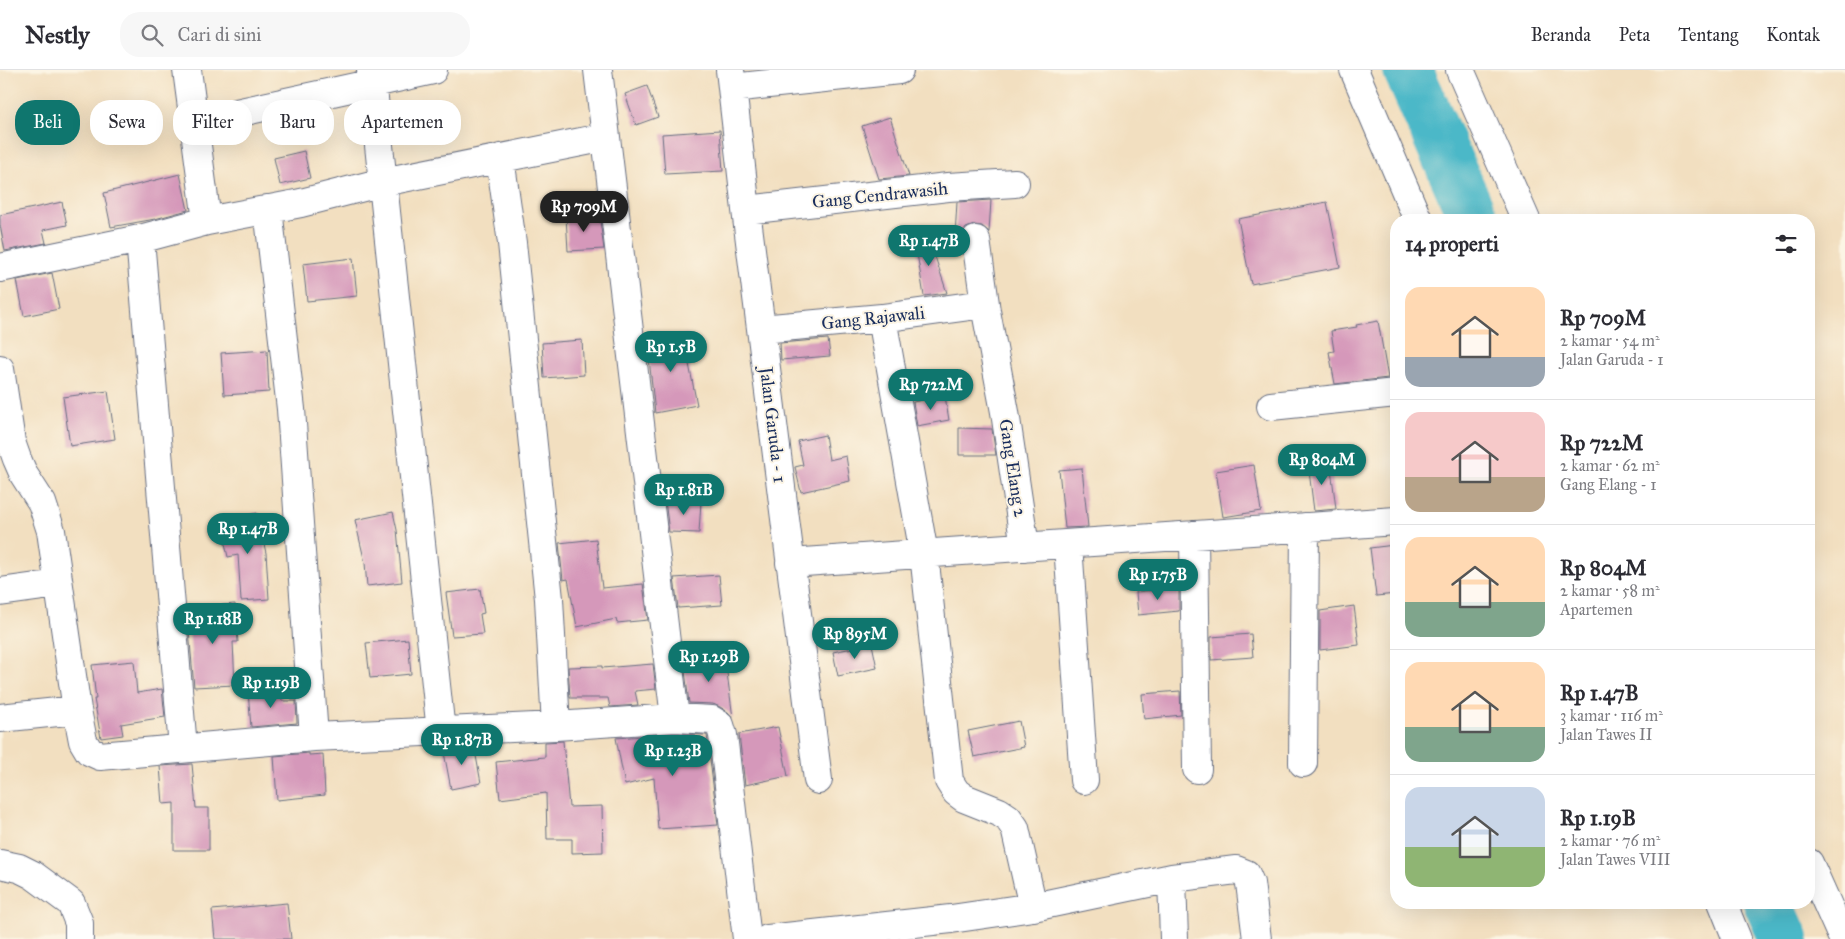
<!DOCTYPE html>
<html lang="id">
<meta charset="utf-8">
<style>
body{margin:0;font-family:"IM FELL Great Primer",serif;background:#f7f7f7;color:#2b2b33;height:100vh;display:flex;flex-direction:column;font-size:19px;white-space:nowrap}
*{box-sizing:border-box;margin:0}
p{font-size:16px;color:#7c7c81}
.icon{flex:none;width:28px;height:28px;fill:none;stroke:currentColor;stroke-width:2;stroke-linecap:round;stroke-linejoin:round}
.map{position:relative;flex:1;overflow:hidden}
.panel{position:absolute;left:1390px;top:144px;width:425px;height:695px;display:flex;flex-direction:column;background:#fff;border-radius:20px;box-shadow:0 5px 20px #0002}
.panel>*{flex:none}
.top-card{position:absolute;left:15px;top:30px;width:475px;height:45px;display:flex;gap:10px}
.price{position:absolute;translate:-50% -42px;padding:0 11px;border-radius:18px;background:#0f766e;color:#fff;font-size:16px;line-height:32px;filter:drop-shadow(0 1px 2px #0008)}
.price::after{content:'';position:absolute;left:50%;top:30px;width:15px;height:11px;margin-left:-8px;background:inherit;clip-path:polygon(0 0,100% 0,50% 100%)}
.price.selected{background:#222;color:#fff}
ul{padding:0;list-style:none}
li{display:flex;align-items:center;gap:15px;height:125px;padding:0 15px}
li+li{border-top:1px solid #e1e1e2}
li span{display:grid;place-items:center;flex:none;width:140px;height:100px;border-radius:15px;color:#555}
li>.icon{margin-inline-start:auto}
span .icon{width:60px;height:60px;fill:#fffc;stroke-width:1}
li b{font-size:21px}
h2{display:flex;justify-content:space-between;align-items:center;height:60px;padding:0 15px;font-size:21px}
.pill{padding:0 18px;border-radius:20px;background:#fff;box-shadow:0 5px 20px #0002;font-size:18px;line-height:45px}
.pill.selected{background:#0f766e;color:#fff}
header{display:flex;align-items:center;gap:30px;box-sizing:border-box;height:70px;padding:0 25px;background:#fff;border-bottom:1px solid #e1e1e2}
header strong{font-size:24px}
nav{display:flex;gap:28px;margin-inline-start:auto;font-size:18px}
.search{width:350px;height:45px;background:#f7f7f7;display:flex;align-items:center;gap:12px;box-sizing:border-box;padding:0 18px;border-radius:20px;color:#7c7c81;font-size:19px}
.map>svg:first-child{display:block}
</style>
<header>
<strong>Nestly</strong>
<div class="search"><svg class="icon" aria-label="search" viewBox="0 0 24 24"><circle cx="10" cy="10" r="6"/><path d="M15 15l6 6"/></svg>Cari di sini</div>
<nav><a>Beranda</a><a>Peta</a><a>Tentang</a><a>Kontak</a></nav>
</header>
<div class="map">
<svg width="1845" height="869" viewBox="0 0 1845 869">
<rect width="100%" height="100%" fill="#fcf5e5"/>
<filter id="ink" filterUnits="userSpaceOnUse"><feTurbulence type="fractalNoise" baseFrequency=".02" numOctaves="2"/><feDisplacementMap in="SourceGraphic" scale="10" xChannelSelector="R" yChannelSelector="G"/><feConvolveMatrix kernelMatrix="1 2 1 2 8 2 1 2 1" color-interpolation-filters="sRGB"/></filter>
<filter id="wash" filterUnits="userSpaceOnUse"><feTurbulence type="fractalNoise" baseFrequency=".0096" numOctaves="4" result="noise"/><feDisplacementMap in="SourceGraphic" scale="20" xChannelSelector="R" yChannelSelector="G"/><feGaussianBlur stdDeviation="1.12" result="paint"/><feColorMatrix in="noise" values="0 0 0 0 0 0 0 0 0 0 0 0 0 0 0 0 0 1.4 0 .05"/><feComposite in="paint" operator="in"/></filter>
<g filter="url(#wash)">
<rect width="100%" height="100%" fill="#f2dfc0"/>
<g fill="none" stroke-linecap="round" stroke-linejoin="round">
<!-- river -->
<path stroke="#4cb8c8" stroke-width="50" d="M 1408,0 L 1474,150
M 1768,832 L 1784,869"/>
</g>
<g id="blocks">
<!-- building -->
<path fill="#d598ba" d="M 647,16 L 658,47 L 636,55 L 625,24 Z
M 890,47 L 909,106 L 879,109 L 862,56 Z
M 720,60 L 723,101 L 665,104 L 662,64 Z
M 304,81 L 310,108 L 280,115 L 274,88 Z
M 180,104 L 188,140 L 155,149 L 111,157 L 104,123 Z
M 991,130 L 989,162 L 982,156 L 974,155 L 966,158 L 961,166 L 955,166 L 957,132 Z
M 62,132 L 67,155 L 43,160 L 46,173 L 5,181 L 0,155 L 0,145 Z
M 1327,132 L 1340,197 L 1251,214 L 1238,149 Z
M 599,144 L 604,179 L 568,181 L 566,146 Z
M 927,162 L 947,223 L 924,226 L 914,165 Z
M 353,188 L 357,226 L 307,231 L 303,194 Z
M 52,203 L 59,239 L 24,246 L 17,210 Z
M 1378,251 L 1388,308 L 1335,314 L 1329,282 L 1334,281 L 1331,261 L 1357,257 L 1356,255 Z
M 688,264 L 692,294 L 689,294 L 697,335 L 655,343 L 647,270 Z
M 828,269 L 830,286 L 781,290 L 780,273 Z
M 582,270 L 584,305 L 544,308 L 542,273 Z
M 267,280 L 269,322 L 224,325 L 221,283 Z
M 108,321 L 115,369 L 70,376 L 63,327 Z
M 945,326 L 949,350 L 917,356 L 913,332 Z
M 959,358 L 992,359 L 996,385 L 959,385 Z
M 825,365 L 829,390 L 846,386 L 850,411 L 801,422 L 795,397 L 803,395 L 798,371 Z
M 1330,390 L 1336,439 L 1314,441 L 1308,393 Z
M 1254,395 L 1261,441 L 1223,447 L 1216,401 Z
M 1082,398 L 1088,457 L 1065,458 L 1059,400 Z
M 665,430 L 701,431 L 699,463 L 669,462 Z
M 393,442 L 397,460 L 402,512 L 367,516 L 365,493 L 355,450 Z
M 257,443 L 266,483 L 269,529 L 241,531 L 238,485 L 228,487 L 220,451 Z
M 596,469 L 602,518 L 643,514 L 648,550 L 617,553 L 616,549 L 577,557 L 568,509 L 563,510 L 559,473 Z
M 1394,475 L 1396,498 L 1396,524 L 1376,526 L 1370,478 Z
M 719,505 L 722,535 L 678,538 L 674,508 Z
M 1179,518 L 1179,541 L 1138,545 L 1136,522 Z
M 480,519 L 484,543 L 480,544 L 483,564 L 452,566 L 446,523 Z
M 235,534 L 238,572 L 233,572 L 235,615 L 194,617 L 187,538 Z
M 1354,536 L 1359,575 L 1320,580 L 1320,541 Z
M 1251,564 L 1253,587 L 1211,590 L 1211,567 Z
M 408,569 L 411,604 L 370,608 L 366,573 Z
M 872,574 L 877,598 L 838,606 L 833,582 Z
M 725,588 L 733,648 L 728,642 L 720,637 L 713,634 L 689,633 L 684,593 Z
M 134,591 L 137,623 L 162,619 L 165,647 L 121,654 L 123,665 L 101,668 L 94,629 L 96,629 L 92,595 Z
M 653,594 L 656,619 L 635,621 L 638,635 L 610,637 L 608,628 L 570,628 L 568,597 L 602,596 L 602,598 Z
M 280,618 L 282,631 L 296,631 L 297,653 L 251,657 L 248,621 Z
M 1180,621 L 1181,645 L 1144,649 L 1142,624 Z
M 1019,651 L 1024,677 L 974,687 L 968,661 Z
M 778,657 L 788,706 L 745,715 L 739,664 Z
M 675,664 L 707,665 L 718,755 L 658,759 L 654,708 L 625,715 L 616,668 Z
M 563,671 L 569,737 L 602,736 L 603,782 L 572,783 L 572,769 L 547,769 L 546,723 L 500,729 L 496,692 L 545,687 L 545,672 Z
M 474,675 L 481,713 L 451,719 L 443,677 Z
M 309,683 L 309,685 L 323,684 L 325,725 L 277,730 L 274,686 Z
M 192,694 L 196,738 L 209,738 L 209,780 L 174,780 L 174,733 L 163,734 L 160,696 Z
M 287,833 L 291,869 L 215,869 L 212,840 Z"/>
</g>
</g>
<g filter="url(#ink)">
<use href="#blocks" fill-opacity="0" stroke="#666d80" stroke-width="1"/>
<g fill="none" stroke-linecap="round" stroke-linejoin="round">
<defs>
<path id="street" d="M 187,0 L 207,151
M 371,0 L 441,662
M 598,0 L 675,648
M 730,0 L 746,140 L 818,710
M 1354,0 L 1418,150
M 1460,0 L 1526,150
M 732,18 L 899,0
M 195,52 L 433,0
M 500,88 L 512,173 L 549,529 L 556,656
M 268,139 L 291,339 L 314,667
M 746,140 L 948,117 L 1015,113
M 140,169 L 183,678
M 976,170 L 986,241 L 1005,342 L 1025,477
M 0,198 L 140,169 L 207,151 L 301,133 L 383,112 L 606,67
M 882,248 L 924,484 L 949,711 L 956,722 L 964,728 L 999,742 L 1008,748 L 1015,758 L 1033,837
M 761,259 L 882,248 L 985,234
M 0,299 L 11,372 L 17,389 L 24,405 L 42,433 L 51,461 L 77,640 L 83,671 L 89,681 L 100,686 L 314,667 L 556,656 L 675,648 L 712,650 L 720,655 L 723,665 L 747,869
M 1271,336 L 1396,323
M 1194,465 L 1197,699
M 1068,474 L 1084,710
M 790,493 L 1396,451
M 0,522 L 58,514
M 0,648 L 77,640
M 1303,693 L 1305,457
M 1809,793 L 1843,869
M 0,794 L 19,798 L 33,805 L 71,833 L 79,853 L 79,869
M 1172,808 L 1174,869
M 1722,832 L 1737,869
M 768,869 L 951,849 L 1033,837 L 1172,808 L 1236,800 L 1246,804 L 1250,813 L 1257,869"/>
</defs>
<!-- street casing -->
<use href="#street" stroke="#666d80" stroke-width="30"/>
<!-- street -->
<use href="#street" stroke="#fff" stroke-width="28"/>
</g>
</g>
<g text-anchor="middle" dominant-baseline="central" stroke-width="4" stroke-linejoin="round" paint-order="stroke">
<!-- street labels -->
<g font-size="18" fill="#1b2f5e" stroke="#fcf5e5">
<text transform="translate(880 125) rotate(-6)">Gang Cendrawasih</text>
<text transform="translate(873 248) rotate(-6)">Gang Rajawali</text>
<text transform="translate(773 355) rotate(83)">Jalan Garuda - 1</text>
<text transform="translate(1013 398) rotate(81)">Gang Elang 2</text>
</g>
</g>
</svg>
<b class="price selected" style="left:584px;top:163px">Rp 709M</b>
<b class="price" style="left:929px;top:197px">Rp 1.47B</b>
<b class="price" style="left:671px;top:303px">Rp 1.5B</b>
<b class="price" style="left:931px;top:341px">Rp 722M</b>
<b class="price" style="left:1322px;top:416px">Rp 804M</b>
<b class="price" style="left:684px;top:446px">Rp 1.81B</b>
<b class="price" style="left:248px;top:485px">Rp 1.47B</b>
<b class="price" style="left:1158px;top:531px">Rp 1.75B</b>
<b class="price" style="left:213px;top:575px">Rp 1.18B</b>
<b class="price" style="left:855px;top:590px">Rp 895M</b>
<b class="price" style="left:709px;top:613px">Rp 1.29B</b>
<b class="price" style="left:271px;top:639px">Rp 1.19B</b>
<b class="price" style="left:462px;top:696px">Rp 1.87B</b>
<b class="price" style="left:673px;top:707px">Rp 1.23B</b>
<div class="top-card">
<a class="pill selected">Beli</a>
<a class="pill">Sewa</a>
<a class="pill">Filter</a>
<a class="pill">Baru</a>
<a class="pill">Apartemen</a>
</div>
<section class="panel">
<h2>14 properti<svg class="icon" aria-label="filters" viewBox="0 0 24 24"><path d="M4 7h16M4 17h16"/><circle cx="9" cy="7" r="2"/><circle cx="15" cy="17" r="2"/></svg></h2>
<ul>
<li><span style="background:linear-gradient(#ffd9b3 70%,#9aa5b1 0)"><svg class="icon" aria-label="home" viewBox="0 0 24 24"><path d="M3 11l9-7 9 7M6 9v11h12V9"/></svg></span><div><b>Rp 709M</b><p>2 kamar · 54 m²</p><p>Jalan Garuda - 1</p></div></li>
<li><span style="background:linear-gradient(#f6c9c9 65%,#b9a48a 0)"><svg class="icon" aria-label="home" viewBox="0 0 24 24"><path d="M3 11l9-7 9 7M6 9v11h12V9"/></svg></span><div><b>Rp 722M</b><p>2 kamar · 62 m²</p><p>Gang Elang - 1</p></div></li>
<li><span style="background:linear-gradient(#ffd9b3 65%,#7fa58c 0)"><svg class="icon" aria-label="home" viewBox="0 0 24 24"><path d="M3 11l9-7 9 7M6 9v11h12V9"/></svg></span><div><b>Rp 804M</b><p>2 kamar · 58 m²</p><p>Apartemen</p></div></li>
<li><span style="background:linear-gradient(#ffd9b3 65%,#7fa58c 0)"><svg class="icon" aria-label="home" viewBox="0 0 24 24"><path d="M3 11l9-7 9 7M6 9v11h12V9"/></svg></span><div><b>Rp 1.47B</b><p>3 kamar · 116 m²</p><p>Jalan Tawes II</p></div></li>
<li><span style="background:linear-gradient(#c9d6e8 60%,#8fb573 0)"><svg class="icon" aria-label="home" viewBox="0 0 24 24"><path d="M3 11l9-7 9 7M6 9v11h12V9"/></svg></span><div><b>Rp 1.19B</b><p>2 kamar · 76 m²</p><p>Jalan Tawes VIII</p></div></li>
</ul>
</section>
</div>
